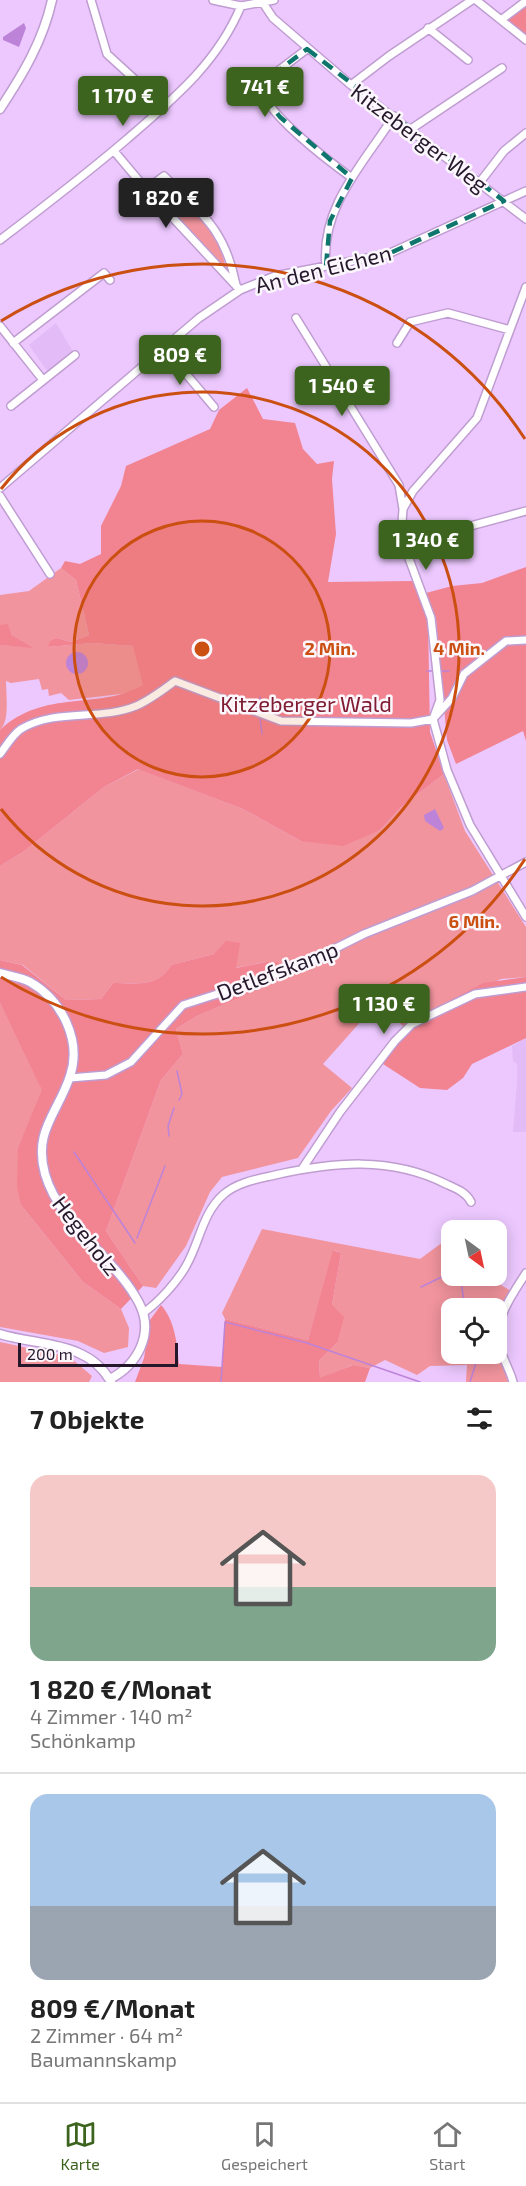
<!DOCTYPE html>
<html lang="de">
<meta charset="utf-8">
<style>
body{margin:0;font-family:"Exo 2",sans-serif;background:#f2f2f2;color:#222;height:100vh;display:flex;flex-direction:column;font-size:22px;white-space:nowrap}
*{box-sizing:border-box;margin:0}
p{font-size:20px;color:#767676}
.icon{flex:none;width:33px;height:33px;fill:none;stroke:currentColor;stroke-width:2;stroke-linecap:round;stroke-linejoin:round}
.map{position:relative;height:1382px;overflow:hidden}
.sheet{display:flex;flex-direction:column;background:#fff;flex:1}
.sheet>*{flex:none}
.needle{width:39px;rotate:147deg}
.buttons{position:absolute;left:441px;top:1220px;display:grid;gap:12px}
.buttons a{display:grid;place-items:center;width:66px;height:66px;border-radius:12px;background:#fff;box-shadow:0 3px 15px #0003;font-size:30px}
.scale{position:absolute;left:18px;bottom:15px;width:160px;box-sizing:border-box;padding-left:6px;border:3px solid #25182b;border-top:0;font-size:16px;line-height:21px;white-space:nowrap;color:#25182b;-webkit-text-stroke:4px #fbf7fd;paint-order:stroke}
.price{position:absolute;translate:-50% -51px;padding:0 14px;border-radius:6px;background:#3d641e;color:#fff;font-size:20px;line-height:39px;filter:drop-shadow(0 2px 3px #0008)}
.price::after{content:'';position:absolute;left:50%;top:36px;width:18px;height:14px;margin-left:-9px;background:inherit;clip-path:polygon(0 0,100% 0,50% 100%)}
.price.current{background:#222;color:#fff}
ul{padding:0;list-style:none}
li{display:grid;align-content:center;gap:12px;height:318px;padding:0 30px}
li+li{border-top:2px solid #e0e0e0}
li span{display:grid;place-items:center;height:186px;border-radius:18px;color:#555}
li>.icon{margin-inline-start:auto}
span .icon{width:108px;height:108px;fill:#fffc;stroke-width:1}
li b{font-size:26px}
h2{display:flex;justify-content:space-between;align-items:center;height:72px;padding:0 30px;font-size:26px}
.tab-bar{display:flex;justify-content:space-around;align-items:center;height:84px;border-top:2px solid #e0e0e0;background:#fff;font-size:16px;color:#767676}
.tab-bar a{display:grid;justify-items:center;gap:3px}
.tab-bar .current{color:#3d641e}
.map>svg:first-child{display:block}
</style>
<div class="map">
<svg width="526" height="1382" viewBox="0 0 526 1382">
<rect width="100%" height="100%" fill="#ecc8fe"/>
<!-- built -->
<path fill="#e2bbf7" d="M 56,323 L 75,355 L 50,375 L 29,345 Z
M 526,1038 L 526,1132 L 513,1132 L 517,1082 L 517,1064 L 513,1061 L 512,1046 Z"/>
<!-- green -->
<path fill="#f1949d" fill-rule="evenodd" d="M 163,179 C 189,207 222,232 226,272 L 150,190 Z
M 61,568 L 76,580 L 89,635 L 71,642 L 57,638 L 48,647 L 92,643 L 134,646 L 144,685 L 129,693 L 69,700 L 61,693 L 49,696 L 48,689 L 42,690 L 39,679 L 11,683 L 6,681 C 6,695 10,721 0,730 L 0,645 L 30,647 L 12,635 L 8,625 L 0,625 L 0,595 L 29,591 Z
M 139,769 L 243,809 L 301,841 L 380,830 L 401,807 L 444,774 L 465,831 L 526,927 L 526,977 L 501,979 L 403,1026 L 378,1002 L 323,1064 L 352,1088 L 331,1111 L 298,1158 L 222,1177 L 210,1192 L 186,1246 L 156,1288 L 143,1286 L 106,1231 L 161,1080 L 183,1054 L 176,1029 L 197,1016 L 282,979 L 266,962 L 235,968 L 214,954 L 171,965 C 157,988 137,983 113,983 L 101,999 L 66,1000 L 23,965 L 0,960 L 0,866 L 23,852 L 104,787 Z
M 0,1003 L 43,1090 L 18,1147 L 21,1205 L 83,1282 L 121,1309 L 129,1328 L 128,1347 L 104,1353 L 78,1341 L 0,1327 Z
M 262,1229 L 420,1259 L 443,1242 L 451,1247 L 452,1275 L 496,1275 L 501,1285 L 513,1292 C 493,1329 501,1345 513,1382 L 466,1382 L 467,1365 L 430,1366 L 417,1375 L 385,1360 L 370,1368 L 352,1365 L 320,1379 L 319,1361 L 337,1343 L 332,1305 L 341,1253 L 334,1250 L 308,1340 L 225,1319 L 222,1313 ZM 452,1308 L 496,1308 L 496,1353 L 452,1353 Z
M 0,1342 L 61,1355 L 72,1359 L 92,1376 L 89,1382 L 0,1382 Z"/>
<!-- forest -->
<path fill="#f28390" d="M 526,6 L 526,36 L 505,20 Z
M 247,388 L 263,419 L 295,423 L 303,449 L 317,464 L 334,461 L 332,479 L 336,534 L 328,582 L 414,581 L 428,619 L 430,732 L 444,774 L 401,807 L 380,830 L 343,846 L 301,841 L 243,809 L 138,769 L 104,787 L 23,852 L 0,866 L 0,730 C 45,688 99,711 143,685 L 133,646 L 92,643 L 48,647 L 50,641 L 57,638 L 71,642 L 89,635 L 76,580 L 61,568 L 65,561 L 80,564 L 101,554 L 101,526 L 121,486 L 126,466 L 210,429 L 219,410 Z
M 526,567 L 526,741 L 523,731 L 456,764 L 447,740 L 436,619 L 426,593 L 452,586 L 482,583 Z
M 8,624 L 12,635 L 33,648 L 0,645 L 0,625 Z
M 226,941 L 240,943 L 236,968 L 266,962 L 278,962 L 283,979 L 197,1016 L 176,1029 L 183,1054 L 161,1080 L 106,1231 L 143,1286 L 121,1309 L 83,1282 L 21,1205 L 17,1187 L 18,1147 L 42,1090 L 0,1003 L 0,960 L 22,965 L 66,1000 L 101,999 L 113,983 C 137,983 157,988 171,965 L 214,954 Z
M 526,977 L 526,1038 L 472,1064 L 463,1078 L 447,1090 L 420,1088 L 383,1064 L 414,1020 L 483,983 Z
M 333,1250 L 341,1253 L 332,1305 L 344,1317 L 337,1343 L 319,1361 L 320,1378 L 353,1365 L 370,1368 L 365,1382 L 135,1382 L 144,1358 L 150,1320 L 161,1305 C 175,1321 177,1343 179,1364 L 222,1367 L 225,1319 L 308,1340 Z"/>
<!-- water -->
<path fill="#bc83d9" d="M 24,23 L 26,28 L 19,47 L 3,40 L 3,37 Z
M66 663a11 11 0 1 1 22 0a11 11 0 1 1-22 0Z
M 435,809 L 444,828 L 440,831 L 425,821 L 424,815 Z"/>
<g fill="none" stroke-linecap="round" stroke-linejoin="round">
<!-- stream -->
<path stroke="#bc83d9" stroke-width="1.5" d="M 427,671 L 434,671
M 441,671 L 449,671
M 260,697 L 261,707
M 260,718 L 262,734
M 177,1071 L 182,1094 L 179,1100
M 169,1136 L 168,1126 L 174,1108
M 74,1152 L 135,1243
M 137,1238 L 165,1166
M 460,1275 L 465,1308
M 421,1287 L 452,1272
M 221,1382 L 225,1322 L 307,1343 L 420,1382
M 470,1382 L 479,1353"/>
<defs>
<path id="minor" d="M 91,0 L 107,54 L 165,107
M 213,0 L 241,6 L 274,0
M 476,0 L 526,40
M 263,3 L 273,18 L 351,85 L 526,219
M 501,20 L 526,1
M 428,28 L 468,60
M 307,49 L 262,83 C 254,106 334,165 352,178
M 351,85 L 389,56 L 472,0
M 411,129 L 502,68
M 114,151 L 146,189 L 240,290
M 480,182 L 504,151 L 526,133
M 146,189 L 164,176 C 202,214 225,229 236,285
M 0,240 C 42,208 85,175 126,140 C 172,100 217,64 241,6
M 326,266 C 320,207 364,163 394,116
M 526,287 L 477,418 L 413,491 L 403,509 L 401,537 L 431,618 L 440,700 L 433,719 L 447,770 L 470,825 L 526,917
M 296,318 L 399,485 L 403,509
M 0,326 L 43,380
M 13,343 L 104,273 L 110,280
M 397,343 L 410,322 L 448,313 L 510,330
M 165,349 L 214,407
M 11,406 L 75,355
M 0,488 L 199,318 L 240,290 L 275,276 L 388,254 L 526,191
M 0,496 L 50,574
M 406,554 L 448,532 L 526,511
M 0,754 C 6,746 13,734 21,729 C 56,708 100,721 136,706 C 150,700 163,690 175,681 L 281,721 L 411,723 L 433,719 L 452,698 L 464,674 L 506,641 L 526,640
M 70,1078 L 106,1075 L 131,1062 L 183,1005 L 255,982 L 318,957 L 364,934 L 472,891 L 526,862
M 302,1169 L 340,1112 L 395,1041 L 412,1024 L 475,994 L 526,987
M 143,1313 C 158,1303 177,1282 186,1266 C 200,1242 202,1213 224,1194 C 238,1182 258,1179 275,1175 C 334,1162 390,1156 446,1184 C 455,1188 466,1192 471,1202
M 513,1382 C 510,1369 500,1355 499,1342 C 496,1316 512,1295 526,1273"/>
<path id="tertiary" d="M 0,109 C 23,74 43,41 52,0
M 0,973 C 10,976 21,977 30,982 C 62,1000 82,1041 70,1076 C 58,1113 33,1131 45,1174 C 60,1226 115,1257 139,1303 C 155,1334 137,1365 110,1379
M 0,1334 C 39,1346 89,1341 111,1382"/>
</defs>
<!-- minor casing -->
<use href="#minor" stroke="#bf9dd1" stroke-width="10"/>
<!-- tertiary casing -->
<use href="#tertiary" stroke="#bf9dd1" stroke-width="11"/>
<!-- minor -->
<use href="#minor" stroke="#fff" stroke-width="7"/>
<!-- tertiary -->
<use href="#tertiary" stroke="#fff" stroke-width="8"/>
</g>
<!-- marked area -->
<path fill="none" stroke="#0f766e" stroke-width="4.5" stroke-dasharray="12 8" stroke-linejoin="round" d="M 307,49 L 504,201 L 388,254 L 326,266 L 330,221 L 352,178 L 280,117 L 262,93 L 262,83 Z"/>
<!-- distance rings -->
<circle cx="202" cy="649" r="128" fill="#cb4f11" fill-opacity=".12"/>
<g fill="none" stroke="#cb4f11" stroke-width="3">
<circle cx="202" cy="649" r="128"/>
<path d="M1 489A257 257 0 1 1 1 809"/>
<path d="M525 859A385 385 0 0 1 1 977M1 321A385 385 0 0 1 525 439"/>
</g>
<g text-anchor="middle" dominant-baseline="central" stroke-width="5" stroke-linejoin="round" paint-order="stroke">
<!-- street labels -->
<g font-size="22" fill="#25182b" stroke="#fbf7fd">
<text transform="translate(420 137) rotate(37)">Kitzeberger Weg</text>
<text transform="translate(323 268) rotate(-14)">An den Eichen</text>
<text transform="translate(277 970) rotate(-21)">Detlefskamp</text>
<text transform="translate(87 1235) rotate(52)">Hegeholz</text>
</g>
<!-- park labels -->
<g font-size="22" fill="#801d32" stroke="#fbf7fd">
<text x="306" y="703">Kitzeberger Wald</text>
</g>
</g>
<circle cx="202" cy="649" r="9" fill="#cb4f11" stroke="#fbf7fd" stroke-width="3"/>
<g font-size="18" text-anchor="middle" font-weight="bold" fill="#cb4f11" stroke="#fbf7fd" stroke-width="5" stroke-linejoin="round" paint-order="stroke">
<text x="330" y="655">2 Min.</text>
<text x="459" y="655">4 Min.</text>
<text x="474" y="928">6 Min.</text>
</g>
</svg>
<div class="buttons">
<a><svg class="needle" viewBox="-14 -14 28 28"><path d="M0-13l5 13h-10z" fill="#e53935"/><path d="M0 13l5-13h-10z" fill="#767676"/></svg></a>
<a><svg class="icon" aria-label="locate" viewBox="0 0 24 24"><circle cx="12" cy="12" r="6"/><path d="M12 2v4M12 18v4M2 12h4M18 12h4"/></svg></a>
</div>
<div class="scale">200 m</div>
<b class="price" style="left:265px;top:118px">741 €</b>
<b class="price" style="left:123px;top:127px">1 170 €</b>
<b class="price current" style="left:166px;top:229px">1 820 €</b>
<b class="price" style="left:180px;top:386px">809 €</b>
<b class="price" style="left:342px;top:417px">1 540 €</b>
<b class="price" style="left:426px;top:571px">1 340 €</b>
<b class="price" style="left:384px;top:1035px">1 130 €</b>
</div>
<section class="sheet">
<h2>7 Objekte<svg class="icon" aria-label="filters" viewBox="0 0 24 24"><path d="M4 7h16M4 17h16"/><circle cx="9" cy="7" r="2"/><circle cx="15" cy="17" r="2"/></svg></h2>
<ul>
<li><span style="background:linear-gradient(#f6c9c9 60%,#7fa58c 0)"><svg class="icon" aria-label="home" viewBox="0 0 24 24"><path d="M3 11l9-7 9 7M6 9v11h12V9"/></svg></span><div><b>1 820 €/Monat</b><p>4 Zimmer · 140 m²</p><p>Schönkamp</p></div></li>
<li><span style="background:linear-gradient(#a9c7e8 60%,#9aa5b1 0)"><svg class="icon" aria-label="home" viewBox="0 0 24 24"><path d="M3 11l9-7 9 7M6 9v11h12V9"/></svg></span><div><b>809 €/Monat</b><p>2 Zimmer · 64 m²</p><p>Baumannskamp</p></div></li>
</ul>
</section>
<nav class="tab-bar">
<a class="current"><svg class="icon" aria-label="map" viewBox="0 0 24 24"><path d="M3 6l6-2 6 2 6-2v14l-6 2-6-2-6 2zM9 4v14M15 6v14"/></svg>Karte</a>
<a><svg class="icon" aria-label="saved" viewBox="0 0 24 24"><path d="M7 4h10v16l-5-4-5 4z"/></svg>Gespeichert</a>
<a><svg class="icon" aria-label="home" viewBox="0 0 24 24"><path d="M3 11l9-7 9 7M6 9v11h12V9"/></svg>Start</a>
</nav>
